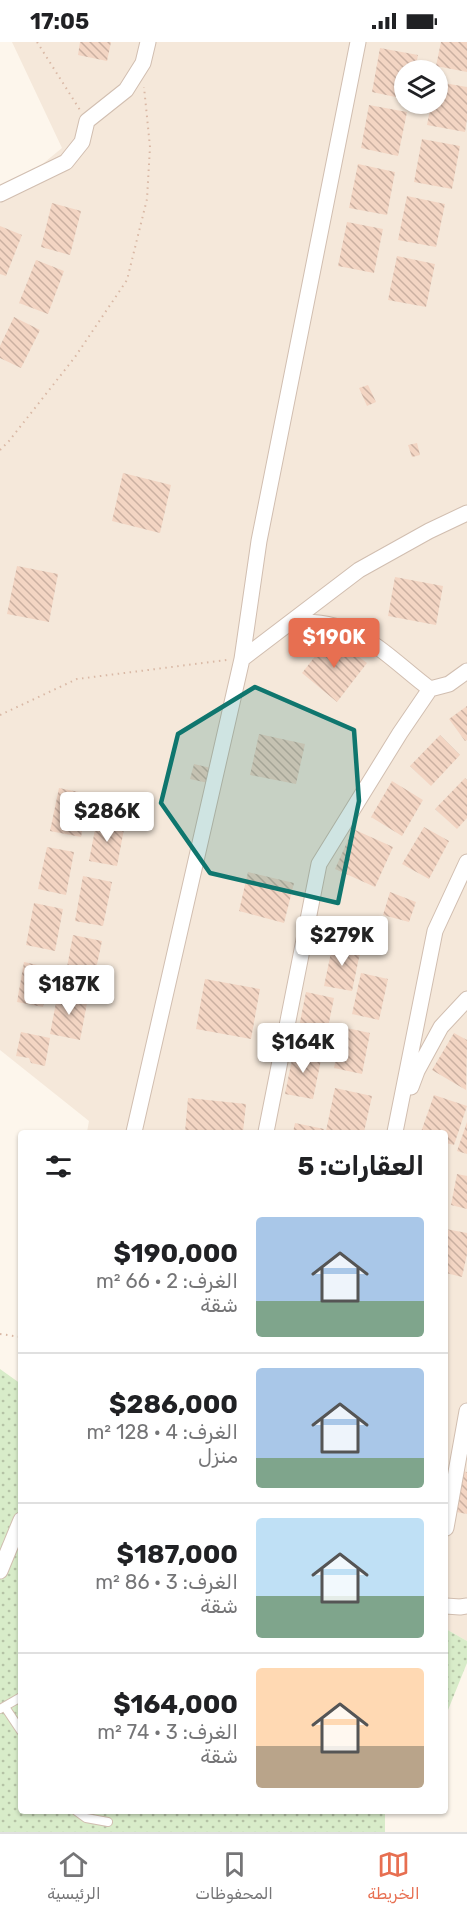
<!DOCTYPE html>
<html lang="ar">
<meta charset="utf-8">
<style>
body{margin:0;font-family:Rubik,"Noto Naskh Arabic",sans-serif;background:#f6f6f6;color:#202124;direction:rtl;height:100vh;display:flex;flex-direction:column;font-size:22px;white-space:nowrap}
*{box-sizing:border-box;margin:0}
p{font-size:20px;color:#757577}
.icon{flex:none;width:33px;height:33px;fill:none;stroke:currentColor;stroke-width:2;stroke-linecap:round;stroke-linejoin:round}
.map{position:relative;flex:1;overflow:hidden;direction:ltr}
.side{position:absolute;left:18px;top:1088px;width:430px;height:684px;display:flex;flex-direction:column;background:#fff;border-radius:6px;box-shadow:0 2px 4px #0004;direction:rtl}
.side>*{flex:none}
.tools{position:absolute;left:394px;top:18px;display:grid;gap:12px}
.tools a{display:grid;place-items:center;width:54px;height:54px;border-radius:50%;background:#fff;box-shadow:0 2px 4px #0004;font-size:30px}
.price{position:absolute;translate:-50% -51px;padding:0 14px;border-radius:6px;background:#fff;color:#222;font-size:20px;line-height:39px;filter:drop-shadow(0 2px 3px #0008)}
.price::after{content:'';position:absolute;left:50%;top:36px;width:18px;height:14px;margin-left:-9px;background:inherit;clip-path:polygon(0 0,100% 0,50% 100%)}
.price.on{background:#e76f51;color:#fff}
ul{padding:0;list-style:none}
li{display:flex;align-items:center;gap:18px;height:150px;padding:0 24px}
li+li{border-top:2px solid #e0e0e0}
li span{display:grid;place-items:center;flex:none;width:168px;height:120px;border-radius:6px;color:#555}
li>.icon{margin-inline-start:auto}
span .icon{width:72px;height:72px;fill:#fffc;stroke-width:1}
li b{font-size:26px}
h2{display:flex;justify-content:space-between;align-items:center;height:72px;padding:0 24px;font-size:26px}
.status{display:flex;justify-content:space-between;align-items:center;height:42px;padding:0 30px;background:#fff;direction:ltr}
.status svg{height:16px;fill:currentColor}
.dock{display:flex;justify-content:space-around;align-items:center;height:84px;border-top:2px solid #e0e0e0;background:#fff;font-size:16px;color:#757577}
.dock a{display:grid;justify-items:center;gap:3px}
.dock .on{color:#e76f51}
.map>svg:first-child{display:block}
</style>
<div class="status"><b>17:05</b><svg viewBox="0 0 49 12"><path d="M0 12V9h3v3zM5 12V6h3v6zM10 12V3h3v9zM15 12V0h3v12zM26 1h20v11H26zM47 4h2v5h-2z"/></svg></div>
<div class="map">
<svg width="467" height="1790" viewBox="0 0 467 1790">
<defs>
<pattern id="grass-dots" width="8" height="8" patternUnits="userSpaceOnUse" patternTransform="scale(1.5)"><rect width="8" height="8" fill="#d8ecc9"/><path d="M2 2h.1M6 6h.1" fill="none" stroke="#b4c2a5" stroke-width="1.8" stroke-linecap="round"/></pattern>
<pattern id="building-back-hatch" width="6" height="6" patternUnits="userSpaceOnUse" patternTransform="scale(1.5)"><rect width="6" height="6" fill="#f3d5c3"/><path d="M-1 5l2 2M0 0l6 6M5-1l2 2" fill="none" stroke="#cab0a1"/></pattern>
</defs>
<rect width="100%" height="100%" fill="#fdf6ec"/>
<!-- residential -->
<path fill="#f5e8da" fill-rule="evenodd" d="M 12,0 L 467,0 L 467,1599 L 446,1587 L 446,1090 L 87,1090 L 89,1079 L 0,1008 L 0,157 L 62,106 ZM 405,28 L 438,28 L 438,62 L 405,62 Z"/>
<!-- grass -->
<path fill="url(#grass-dots)" d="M 0,1327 L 21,1342 L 21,1768 L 385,1769 L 385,1790 L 0,1790 Z
M 446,1587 L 467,1599 L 467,1621 L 446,1673 Z"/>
<!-- building -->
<path fill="url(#building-back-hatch)" d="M 80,0 L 111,0 L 107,19 L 78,13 Z
M 441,0 L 467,0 L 467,30 L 436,24 Z
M 380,6 L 418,13 L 415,28 L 405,28 L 405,57 L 372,50 Z
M 438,40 L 467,45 L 467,77 L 465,90 L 427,83 L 431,62 L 438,62 Z
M 369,63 L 407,70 L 398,114 L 361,106 Z
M 422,97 L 460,104 L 452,147 L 414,140 Z
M 358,122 L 395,130 L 387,173 L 349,166 Z
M 407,154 L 445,162 L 436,205 L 398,198 Z
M 52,161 L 81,169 L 70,213 L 41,205 Z
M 347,180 L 383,187 L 374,231 L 338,224 Z
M 0,184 L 22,193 L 6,234 L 0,232 Z
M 397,214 L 435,222 L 426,265 L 388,258 Z
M 36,218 L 64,229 L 48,272 L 19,261 Z
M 14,275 L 40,288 L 21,326 L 0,316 L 0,304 Z
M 368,343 L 376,360 L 367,364 L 359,346 Z
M 417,401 L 420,413 L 412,415 L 408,403 Z
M 123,431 L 171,443 L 160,491 L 112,479 Z
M 17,524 L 58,532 L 49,580 L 7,572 Z
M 395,535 L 443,544 L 436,583 L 388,574 Z
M 331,594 L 367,621 L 337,660 L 302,631 Z
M 467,664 L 467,698 L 465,699 L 449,677 Z
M 259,692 L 305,702 L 296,742 L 250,733 Z
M 440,693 L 460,713 L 431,744 L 410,724 Z
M 194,722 L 211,726 L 208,741 L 190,737 Z
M 465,736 L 467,738 L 467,776 L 457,787 L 435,767 Z
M 392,739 L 423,758 L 402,794 L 371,775 Z
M 59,746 L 89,752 L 81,795 L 50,789 Z
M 97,777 L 125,782 L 117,824 L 89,819 Z
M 424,785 L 449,799 L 429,837 L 402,822 Z
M 353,787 L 393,805 L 375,845 L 335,827 Z
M 47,805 L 74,810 L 66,853 L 38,847 Z
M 248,830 L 294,841 L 284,881 L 239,869 Z
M 83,834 L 112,840 L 103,884 L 75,879 Z
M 390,850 L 416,860 L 409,880 L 383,873 Z
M 34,861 L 63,867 L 55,909 L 26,903 Z
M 73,893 L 102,899 L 93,941 L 65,936 Z
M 333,901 L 361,906 L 352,949 L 324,944 Z
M 24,920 L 51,926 L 43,965 L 17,960 Z
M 361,931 L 388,937 L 379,978 L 352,972 Z
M 205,937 L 260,947 L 251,997 L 196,987 Z
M 58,950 L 88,956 L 80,998 L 50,992 Z
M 306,950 L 334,956 L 325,1000 L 297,995 Z
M 342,985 L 370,991 L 362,1032 L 334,1026 Z
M 21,990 L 50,996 L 45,1024 L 31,1021 L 29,1016 L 16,1014 Z
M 454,991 L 467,998 L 466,1048 L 432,1028 Z
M 294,1007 L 322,1013 L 313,1057 L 285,1052 Z
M 335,1046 L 372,1054 L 364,1090 L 326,1089 Z
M 434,1053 L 467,1064 L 454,1103 L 446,1101 L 446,1090 L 421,1090 Z
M 188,1056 L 246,1062 L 243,1090 L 185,1090 Z
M 467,1080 L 467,1112 L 457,1109 Z
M 295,1081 L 324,1087 L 323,1090 L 293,1090 Z
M 457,1132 L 467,1134 L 467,1167 L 451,1163 Z
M 446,1187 L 467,1191 L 467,1212 L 462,1235 L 446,1231 Z
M 460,1429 L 467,1430 L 467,1472 L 451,1469 Z"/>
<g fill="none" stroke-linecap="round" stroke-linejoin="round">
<defs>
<path id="lane" d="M 5,1665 L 21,1689
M 0,1667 L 21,1655
M 75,1768 L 86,1776 L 108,1780"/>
<path id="street" d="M 0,152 L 66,120 L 82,100 L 87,79 L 126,48 L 143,21 L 148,0
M 293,579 C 312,580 329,581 347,588 C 378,600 404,628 430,647
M 242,617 L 359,528 L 429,489 L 467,471
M 411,1045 L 417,1029 L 441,985 L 467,957
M 134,1090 L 242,617 L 259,499 L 358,0
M 266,1090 L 319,822 L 400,691 L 430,647 L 449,642 L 467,629
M 395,1090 L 435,889 L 467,820
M 446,1486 L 467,1369
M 0,1529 L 21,1478
M 446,1564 L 460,1565 L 467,1564"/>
</defs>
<!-- lane casing -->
<use href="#lane" stroke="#d1beb0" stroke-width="10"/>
<!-- street casing -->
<use href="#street" stroke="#d1beb0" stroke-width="17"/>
<!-- path -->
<path stroke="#d9b8a5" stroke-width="2" stroke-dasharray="1.5 4.5" stroke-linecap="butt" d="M 37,0 L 80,68
M 0,408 L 9,399 L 75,315 L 127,238 L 147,157 L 150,105 L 144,45
M 0,673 L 77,637 L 227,618
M 0,1292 L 21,1295"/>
<!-- lane -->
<use href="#lane" stroke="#fff" stroke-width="8"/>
<!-- street -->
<use href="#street" stroke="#fff" stroke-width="15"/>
</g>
<!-- marked area -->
<path fill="#0f766e" fill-opacity="0.2" stroke="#0f766e" stroke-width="4.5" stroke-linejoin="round" d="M 255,645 L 354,688 L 359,759 L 338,861 L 210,831 L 161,761 L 178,692 Z"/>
</svg>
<div class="tools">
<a><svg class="icon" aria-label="layers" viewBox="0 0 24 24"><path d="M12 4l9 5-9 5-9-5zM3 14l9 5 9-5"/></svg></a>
</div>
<b class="price on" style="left:334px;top:627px">$190K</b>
<b class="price" style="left:107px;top:801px">$286K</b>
<b class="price" style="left:342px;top:925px">$279K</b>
<b class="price" style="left:69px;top:974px">$187K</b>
<b class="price" style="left:303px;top:1032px">$164K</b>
<section class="side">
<h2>العقارات: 5<svg class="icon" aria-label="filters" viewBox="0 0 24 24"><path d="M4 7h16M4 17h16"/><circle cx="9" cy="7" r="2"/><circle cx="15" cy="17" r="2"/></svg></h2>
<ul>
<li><span style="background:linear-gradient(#a9c7e8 70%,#7fa58c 0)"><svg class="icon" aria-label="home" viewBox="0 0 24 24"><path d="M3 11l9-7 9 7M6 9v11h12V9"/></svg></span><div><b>$190,000</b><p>الغرف: 2 · 66 m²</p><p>شقة</p></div></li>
<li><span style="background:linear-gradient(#a9c7e8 75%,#7fa58c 0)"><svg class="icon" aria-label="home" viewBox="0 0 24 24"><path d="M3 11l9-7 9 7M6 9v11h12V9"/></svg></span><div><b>$286,000</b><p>الغرف: 4 · 128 m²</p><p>منزل</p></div></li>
<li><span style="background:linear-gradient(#bfe0f5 65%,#7fa58c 0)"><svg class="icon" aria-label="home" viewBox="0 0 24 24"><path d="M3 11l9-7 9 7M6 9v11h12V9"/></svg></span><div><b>$187,000</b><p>الغرف: 3 · 86 m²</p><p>شقة</p></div></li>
<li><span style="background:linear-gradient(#ffd9b3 65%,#b9a48a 0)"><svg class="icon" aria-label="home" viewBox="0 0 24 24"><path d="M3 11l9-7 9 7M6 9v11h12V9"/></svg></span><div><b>$164,000</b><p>الغرف: 3 · 74 m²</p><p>شقة</p></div></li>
</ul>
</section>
</div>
<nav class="dock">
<a class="on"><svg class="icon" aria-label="map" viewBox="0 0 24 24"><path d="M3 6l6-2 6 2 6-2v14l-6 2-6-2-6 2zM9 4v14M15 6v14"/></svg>الخريطة</a>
<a><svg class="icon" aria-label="saved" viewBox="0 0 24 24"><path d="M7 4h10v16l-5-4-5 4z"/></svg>المحفوظات</a>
<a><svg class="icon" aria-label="home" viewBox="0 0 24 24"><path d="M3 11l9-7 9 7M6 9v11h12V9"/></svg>الرئيسية</a>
</nav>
